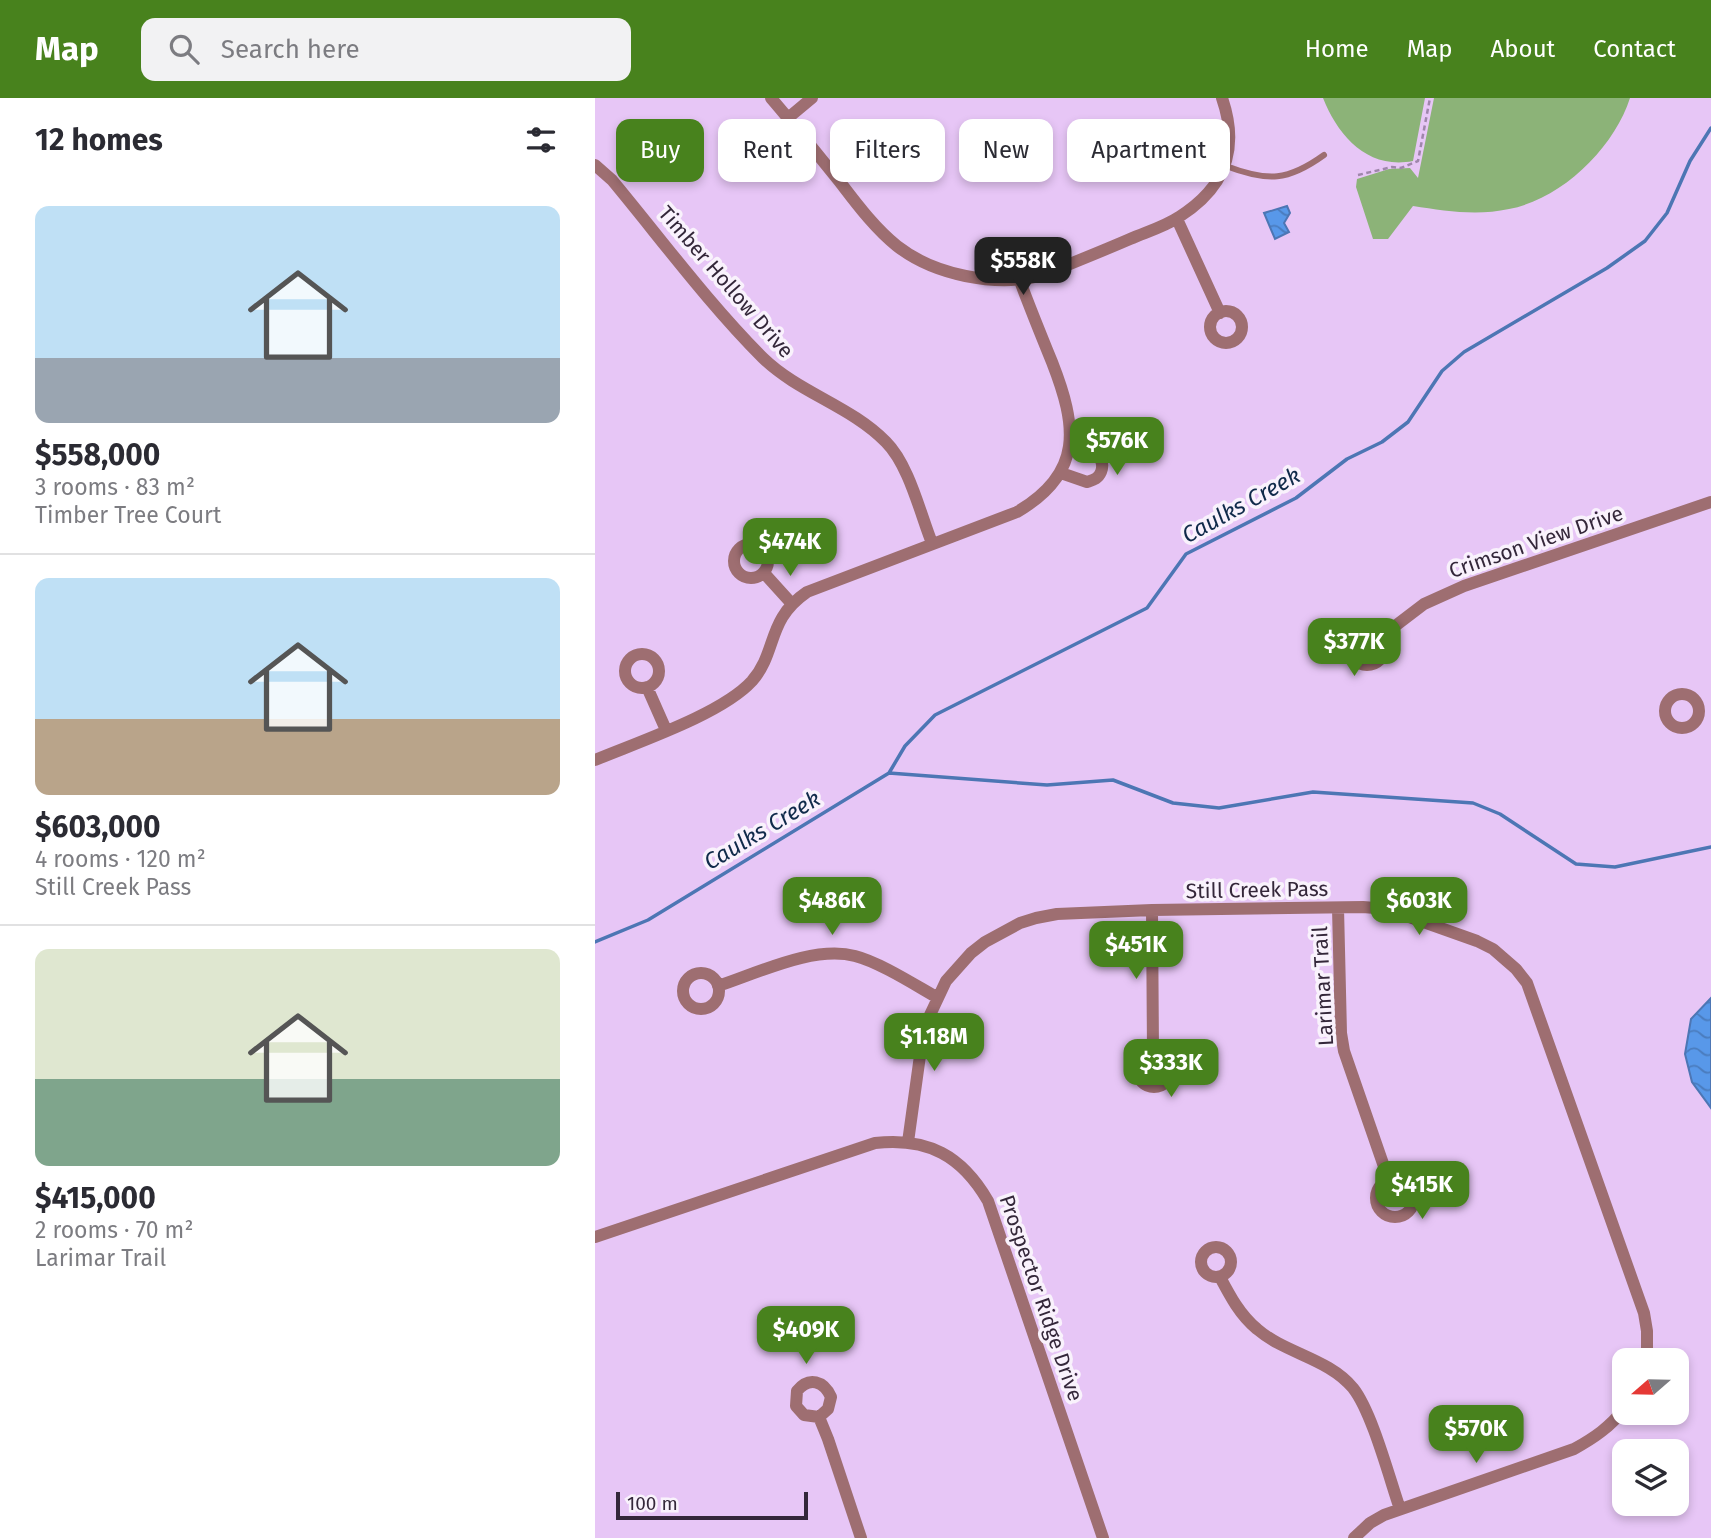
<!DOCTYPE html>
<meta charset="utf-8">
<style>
body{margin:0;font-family:"Fira Sans",sans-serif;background:#f2f2f3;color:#2b2b33;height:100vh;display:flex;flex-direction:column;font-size:26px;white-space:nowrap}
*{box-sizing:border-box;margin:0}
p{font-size:23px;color:#7c7c81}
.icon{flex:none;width:38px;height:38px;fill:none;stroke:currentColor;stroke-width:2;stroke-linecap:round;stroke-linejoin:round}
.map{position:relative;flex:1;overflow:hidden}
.sheet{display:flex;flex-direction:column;background:#fff;width:595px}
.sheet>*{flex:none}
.top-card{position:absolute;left:21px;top:21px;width:665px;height:63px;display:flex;gap:14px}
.needle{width:46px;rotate:250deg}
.fabs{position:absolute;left:1017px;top:1250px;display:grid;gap:14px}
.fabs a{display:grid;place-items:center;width:77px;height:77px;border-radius:14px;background:#fff;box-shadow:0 4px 10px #0003;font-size:35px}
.scale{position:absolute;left:21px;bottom:18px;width:192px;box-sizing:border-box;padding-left:7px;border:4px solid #34273a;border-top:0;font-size:19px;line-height:24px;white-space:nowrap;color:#34273a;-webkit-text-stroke:5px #f9f2fc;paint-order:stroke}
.price{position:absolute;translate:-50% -60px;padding:0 16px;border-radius:14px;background:#48821d;color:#fff;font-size:23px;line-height:46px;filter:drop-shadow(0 2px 4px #0008)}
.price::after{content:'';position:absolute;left:50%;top:42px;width:21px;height:16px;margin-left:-10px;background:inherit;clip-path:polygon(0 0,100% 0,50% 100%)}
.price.selected{background:#222;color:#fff}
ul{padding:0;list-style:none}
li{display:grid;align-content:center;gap:14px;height:371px;padding:0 35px}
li+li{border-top:2px solid #e1e1e2}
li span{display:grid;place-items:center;height:217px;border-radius:14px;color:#555}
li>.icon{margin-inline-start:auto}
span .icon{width:126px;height:126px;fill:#fffc;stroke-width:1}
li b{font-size:30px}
h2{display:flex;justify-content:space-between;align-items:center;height:84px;padding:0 35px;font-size:30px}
.chip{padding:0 24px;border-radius:14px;background:#fff;box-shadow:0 4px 10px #0003;font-size:24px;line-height:63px}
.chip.selected{background:#48821d;color:#fff}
header{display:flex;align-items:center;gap:42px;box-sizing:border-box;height:98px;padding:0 35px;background:#48821d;color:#fff}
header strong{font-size:33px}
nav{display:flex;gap:38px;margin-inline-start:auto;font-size:24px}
.search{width:490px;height:63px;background:#f2f2f3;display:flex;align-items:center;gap:18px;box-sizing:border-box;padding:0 24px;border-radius:14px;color:#7c7c81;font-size:26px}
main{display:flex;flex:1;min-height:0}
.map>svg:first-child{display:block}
</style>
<header>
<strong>Map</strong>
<div class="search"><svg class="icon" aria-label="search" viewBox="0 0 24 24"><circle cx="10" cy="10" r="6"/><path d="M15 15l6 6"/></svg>Search here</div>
<nav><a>Home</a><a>Map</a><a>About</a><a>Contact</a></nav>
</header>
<main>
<section class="sheet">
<h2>12 homes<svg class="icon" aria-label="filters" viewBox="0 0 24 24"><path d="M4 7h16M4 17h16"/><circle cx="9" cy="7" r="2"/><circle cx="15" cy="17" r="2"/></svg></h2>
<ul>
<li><span style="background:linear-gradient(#bfe0f5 70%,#9aa5b1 0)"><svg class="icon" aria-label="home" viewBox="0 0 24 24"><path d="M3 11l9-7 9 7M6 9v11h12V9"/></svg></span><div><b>$558,000</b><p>3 rooms · 83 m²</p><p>Timber Tree Court</p></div></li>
<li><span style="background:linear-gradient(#bfe0f5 65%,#b9a48a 0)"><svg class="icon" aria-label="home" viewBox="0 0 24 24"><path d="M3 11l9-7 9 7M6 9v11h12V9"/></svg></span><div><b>$603,000</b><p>4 rooms · 120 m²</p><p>Still Creek Pass</p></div></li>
<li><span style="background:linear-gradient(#dfe7d0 60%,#7fa58c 0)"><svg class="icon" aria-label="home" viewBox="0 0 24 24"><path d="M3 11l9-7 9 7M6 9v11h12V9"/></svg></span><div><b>$415,000</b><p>2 rooms · 70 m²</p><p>Larimar Trail</p></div></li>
</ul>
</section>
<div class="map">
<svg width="1116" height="1440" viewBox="0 0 1116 1440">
<defs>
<pattern id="water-waves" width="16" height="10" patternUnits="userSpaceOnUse" patternTransform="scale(1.75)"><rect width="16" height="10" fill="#5898e9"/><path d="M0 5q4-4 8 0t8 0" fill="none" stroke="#4a7cbe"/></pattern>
</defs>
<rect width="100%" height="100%" fill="#e7c6f6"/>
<!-- garden -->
<path fill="#8cb378" d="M 728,0 L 830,0 L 818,63 C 773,72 743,38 728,0 Z
M 839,0 L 1035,0 C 1019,50 967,101 914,111 C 882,118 850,113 818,108 L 793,141 L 778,141 L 761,89 L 762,81 L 794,71 L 815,70 L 823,80 Z"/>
<!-- water -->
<path fill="url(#water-waves)" stroke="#4d76b4" stroke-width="2" d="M 692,108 L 695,115 L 689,125 L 694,134 L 680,141 L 669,115 Z
M 1116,900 L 1116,1010 L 1097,984 L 1090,956 L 1096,921 Z"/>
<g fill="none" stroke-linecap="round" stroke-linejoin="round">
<!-- stream -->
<path stroke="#4d76b4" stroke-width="3.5" d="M 294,675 L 452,687 L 518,682 L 578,705 L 624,710 L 718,694 L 878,705 L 905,716 L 981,766 L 1020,769 L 1116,749
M 0,844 L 53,822 L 294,675 L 310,648 L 340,617 L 552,510 L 591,456 L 701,400 L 752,361 L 787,344 L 813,324 L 847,273 L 869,254 L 1012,170 L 1050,143 L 1072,115 L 1095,63 L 1116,30"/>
<!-- path -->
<path stroke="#9f86ab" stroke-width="2.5" stroke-dasharray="5 3.5" stroke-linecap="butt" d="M 763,77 L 797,69 L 806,70 L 823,63 L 835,0"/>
<!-- service -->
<path stroke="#9e6e71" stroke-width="6" d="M 631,68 C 673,84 693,83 729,57"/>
<!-- minor -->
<path stroke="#9e6e71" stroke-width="12" d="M 176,0 C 201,29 224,58 248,88 C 264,109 281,131 302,148 C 339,177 400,189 445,178 C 475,166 505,154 535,141 C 551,134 569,129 584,119 C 630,90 645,52 627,0
M 193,20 L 217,0
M 0,67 L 17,82 C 66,141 114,206 168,260 C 204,295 256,308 291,344 C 314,367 325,415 337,445
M 582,121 L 625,215
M615 229a16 16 0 1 1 32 0a16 16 0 1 1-32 0Z
M 466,375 L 492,384 C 498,382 503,381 506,374 C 513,355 488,349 476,344
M139 463a17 17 0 1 1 34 0a17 17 0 1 1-34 0Z
M 169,475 L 197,506
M754 549a18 18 0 1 1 36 0a18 18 0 1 1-36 0Z
M 787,538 L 829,506 L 869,488 L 1116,404
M30 573a17 17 0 1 1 34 0a17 17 0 1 1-34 0Z
M 52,589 L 71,632
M1070 613a17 17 0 1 1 34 0a17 17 0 1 1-34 0Z
M 0,662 C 43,644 127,616 157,583 C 183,553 171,522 212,494 L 422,414 C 489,375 482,328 457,264 C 446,237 435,210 425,183
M 743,810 L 746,935 L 749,953 L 794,1083
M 557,812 L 558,954
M88 893a18 18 0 1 1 36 0a18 18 0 1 1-36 0Z
M 123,888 C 163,875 219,847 260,858 C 284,864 320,887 343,900
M542 972a17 17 0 1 1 34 0a17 17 0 1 1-34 0Z
M 313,1044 L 328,936 L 335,917 L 351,883 L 376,855 L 390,844 L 425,825 L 441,820 L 462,816 L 557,812 L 768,809 L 792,811 L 882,843 L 898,851 L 921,871 L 932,885 L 1049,1215 L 1052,1233 L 1052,1262
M781 1100a19 19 0 1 1 38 0a19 19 0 1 1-38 0Z
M 0,1139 L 280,1045 C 333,1039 367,1058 393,1103 L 508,1440
M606 1164a15 15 0 1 1 30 0a15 15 0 1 1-30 0Z
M 625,1179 C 635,1198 645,1217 662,1231 C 691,1256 733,1260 758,1290 C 777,1314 794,1379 805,1411
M 224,1319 L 209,1317 L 201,1308 L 202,1293 C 214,1278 229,1283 236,1299 L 233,1311 L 224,1319 L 233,1341 L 266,1440
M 759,1440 L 775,1425 L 789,1417 L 979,1351 C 999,1340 1015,1329 1029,1311"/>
</g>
<g text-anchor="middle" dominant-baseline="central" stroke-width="7" stroke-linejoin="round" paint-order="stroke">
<!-- street labels -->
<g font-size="21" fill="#34273a" stroke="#f9f2fc">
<text transform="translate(131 184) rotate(49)">Timber Hollow Drive</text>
<text transform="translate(941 444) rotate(-19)">Crimson View Drive</text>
<text transform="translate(662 792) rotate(-1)">Still Creek Pass</text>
<text transform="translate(728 888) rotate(-93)">Larimar Trail</text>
<text transform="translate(446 1200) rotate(71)">Prospector Ridge Drive</text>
</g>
<!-- water labels -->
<g font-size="23" font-style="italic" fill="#102a4a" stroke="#f9f2fc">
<text transform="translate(646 407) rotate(-29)">Caulks Creek</text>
<text transform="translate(167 732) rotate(-31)">Caulks Creek</text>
</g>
</g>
</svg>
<div class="fabs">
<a><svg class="needle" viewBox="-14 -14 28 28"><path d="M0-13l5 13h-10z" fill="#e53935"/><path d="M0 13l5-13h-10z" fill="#7c7c81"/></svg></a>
<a><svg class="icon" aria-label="layers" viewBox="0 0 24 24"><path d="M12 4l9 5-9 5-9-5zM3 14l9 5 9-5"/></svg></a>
</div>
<div class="scale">100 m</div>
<b class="price selected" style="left:428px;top:199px">$558K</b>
<b class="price" style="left:522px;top:379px">$576K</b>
<b class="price" style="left:195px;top:480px">$474K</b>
<b class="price" style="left:759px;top:580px">$377K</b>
<b class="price" style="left:237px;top:839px">$486K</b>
<b class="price" style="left:824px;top:839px">$603K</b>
<b class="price" style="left:541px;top:883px">$451K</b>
<b class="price" style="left:339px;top:975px">$1.18M</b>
<b class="price" style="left:576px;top:1001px">$333K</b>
<b class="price" style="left:827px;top:1123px">$415K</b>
<b class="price" style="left:211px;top:1268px">$409K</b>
<b class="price" style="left:881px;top:1367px">$570K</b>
<div class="top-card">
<a class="chip selected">Buy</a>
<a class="chip">Rent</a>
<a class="chip">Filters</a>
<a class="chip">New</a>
<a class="chip">Apartment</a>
</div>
</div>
</main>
